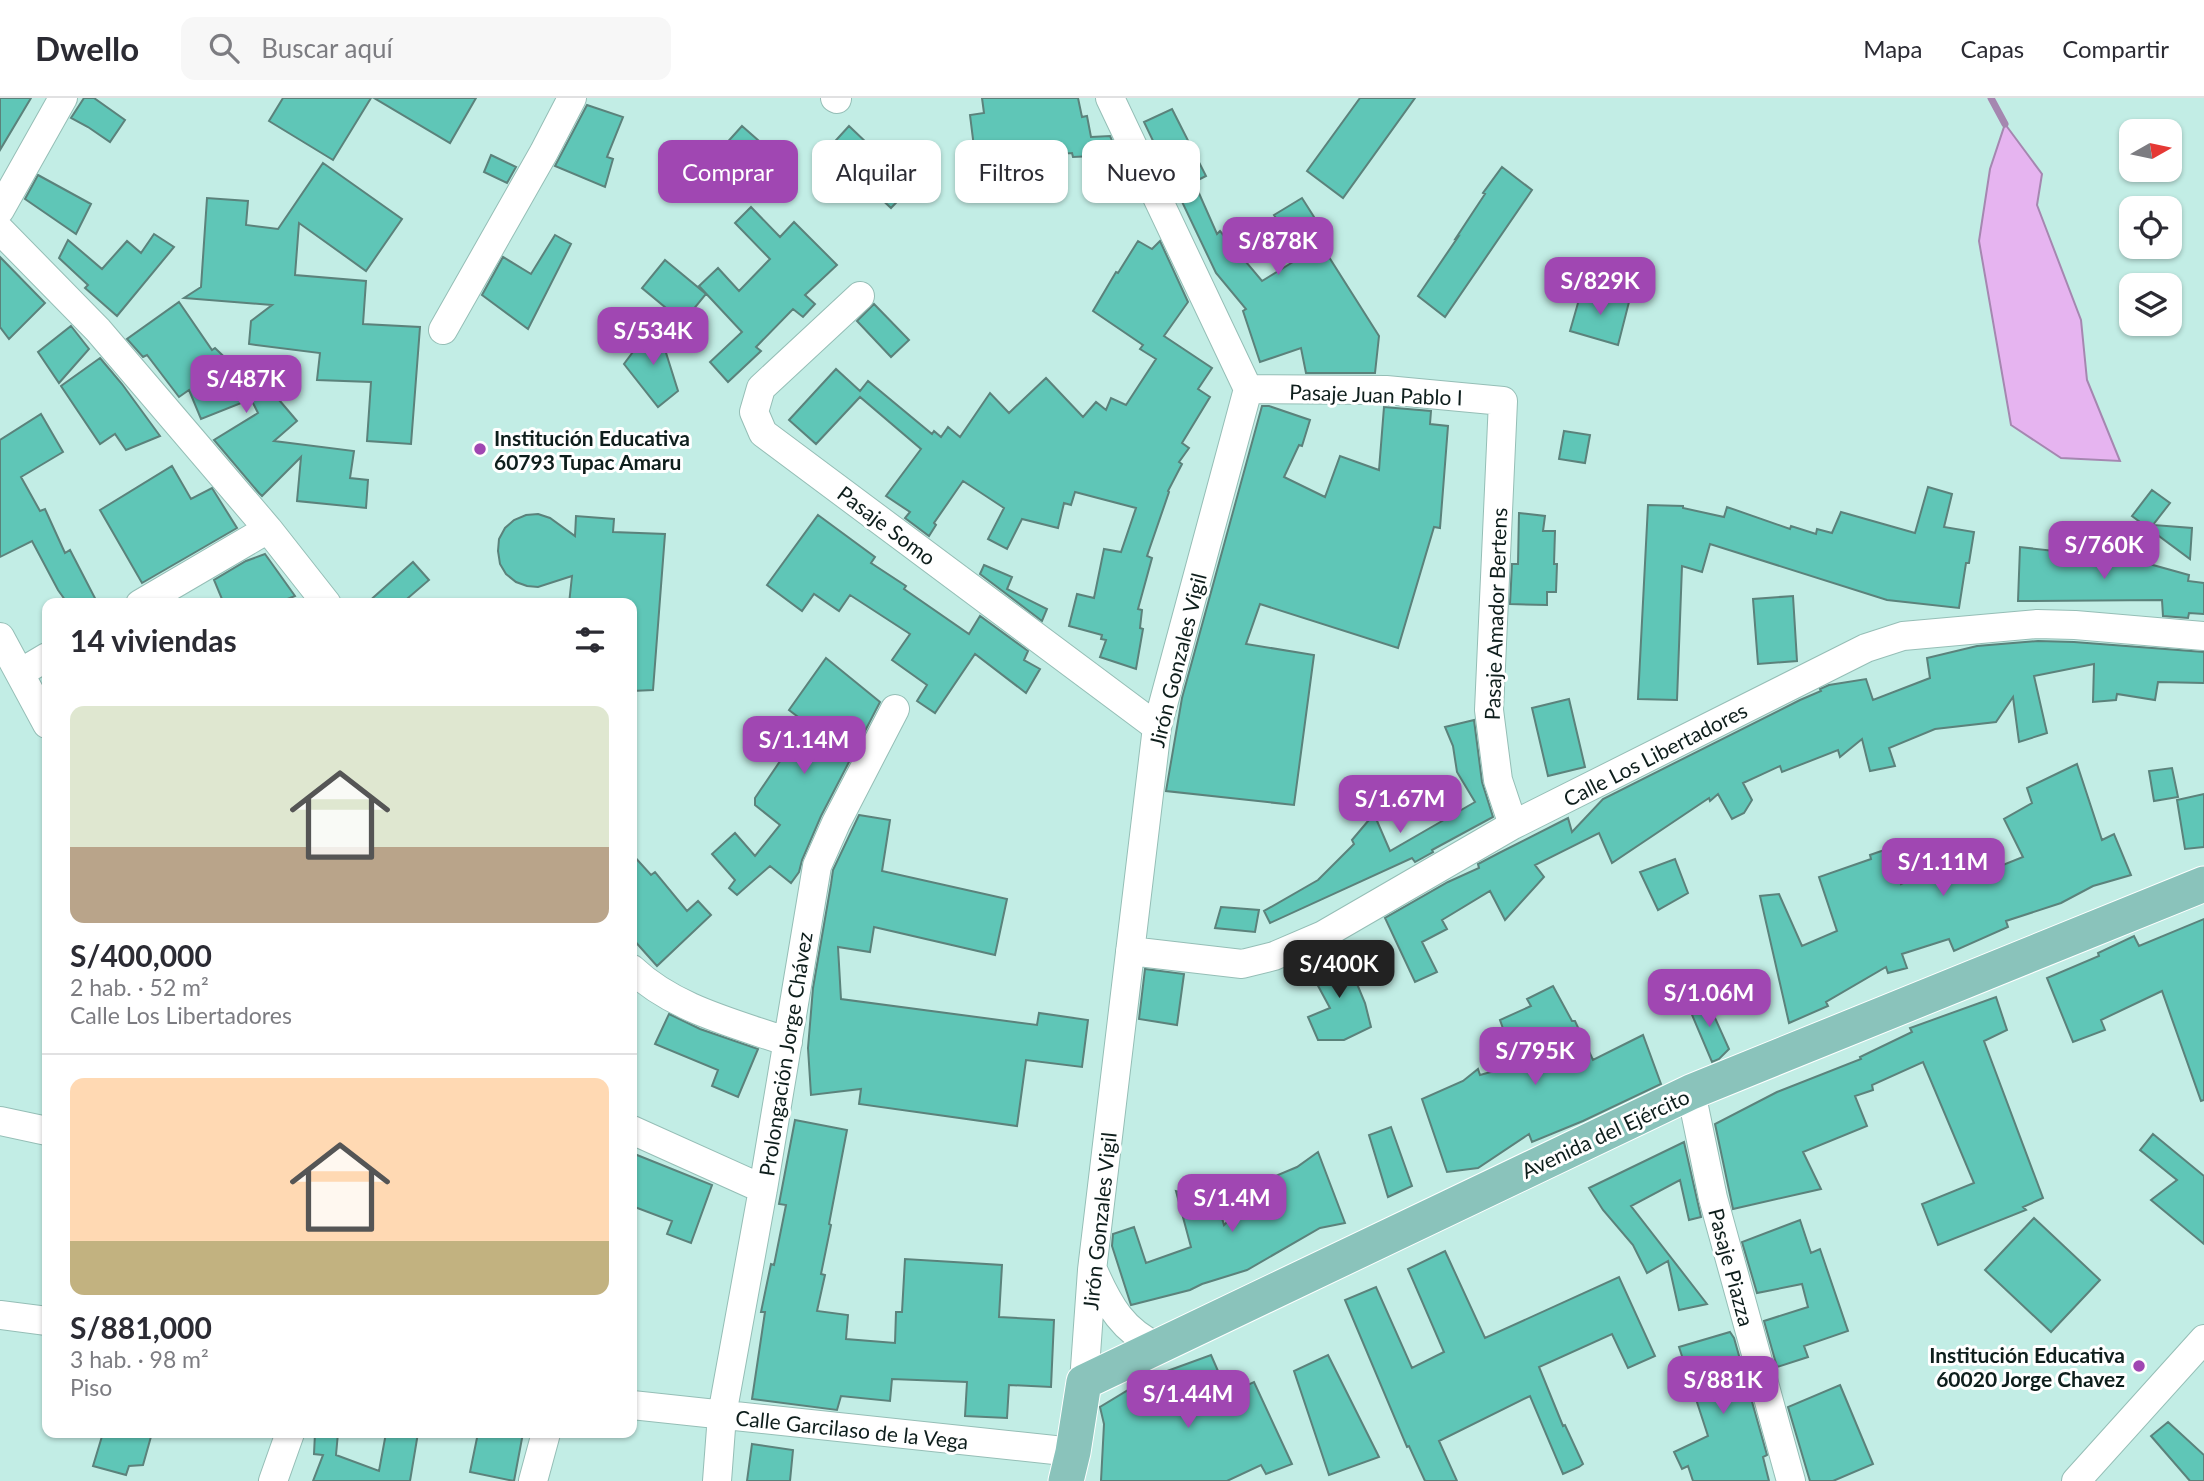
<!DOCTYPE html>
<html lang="es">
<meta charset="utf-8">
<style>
body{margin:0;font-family:Lato,sans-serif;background:#f7f7f7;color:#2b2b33;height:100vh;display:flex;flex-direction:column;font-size:26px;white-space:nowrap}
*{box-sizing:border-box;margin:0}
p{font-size:23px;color:#7c7c81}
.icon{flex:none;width:38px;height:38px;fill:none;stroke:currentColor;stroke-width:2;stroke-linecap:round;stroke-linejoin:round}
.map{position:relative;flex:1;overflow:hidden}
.details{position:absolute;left:42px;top:500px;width:595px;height:840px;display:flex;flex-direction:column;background:#fff;border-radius:14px;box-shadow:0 2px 5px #0004}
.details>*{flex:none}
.banner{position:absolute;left:658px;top:42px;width:665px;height:63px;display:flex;gap:14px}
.needle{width:46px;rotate:81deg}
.controls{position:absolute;left:2119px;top:21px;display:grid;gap:14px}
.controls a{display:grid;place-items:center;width:63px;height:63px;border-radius:14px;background:#fff;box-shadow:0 2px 5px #0004;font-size:35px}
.price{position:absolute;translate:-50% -60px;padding:0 16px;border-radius:14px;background:#a047b2;color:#fff;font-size:23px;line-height:46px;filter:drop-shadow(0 2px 4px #0008)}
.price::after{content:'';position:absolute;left:50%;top:42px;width:21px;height:16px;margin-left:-10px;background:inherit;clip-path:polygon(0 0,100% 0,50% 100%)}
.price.current{background:#222;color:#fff}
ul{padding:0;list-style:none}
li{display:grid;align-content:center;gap:14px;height:371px;padding:0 28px}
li+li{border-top:2px solid #e1e1e2}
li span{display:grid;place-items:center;height:217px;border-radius:14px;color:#555}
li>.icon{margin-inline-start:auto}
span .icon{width:126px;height:126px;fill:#fffc;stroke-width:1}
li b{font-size:30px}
h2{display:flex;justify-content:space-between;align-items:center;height:84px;padding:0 28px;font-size:30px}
.tag{padding:0 24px;border-radius:14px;background:#fff;box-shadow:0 2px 5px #0004;font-size:24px;line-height:63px}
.tag.current{background:#a047b2;color:#fff}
header{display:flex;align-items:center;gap:42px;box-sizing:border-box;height:98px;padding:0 35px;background:#fff;border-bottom:2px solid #e1e1e2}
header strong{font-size:33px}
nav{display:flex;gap:38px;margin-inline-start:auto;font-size:24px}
.search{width:490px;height:63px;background:#f7f7f7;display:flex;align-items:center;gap:18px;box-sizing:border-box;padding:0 24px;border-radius:14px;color:#7c7c81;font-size:26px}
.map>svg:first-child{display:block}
</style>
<header>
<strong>Dwello</strong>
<div class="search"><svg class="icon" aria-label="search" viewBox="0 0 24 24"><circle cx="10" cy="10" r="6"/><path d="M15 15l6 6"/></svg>Buscar aquí</div>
<nav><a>Mapa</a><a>Capas</a><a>Compartir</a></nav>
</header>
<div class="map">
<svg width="2204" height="1383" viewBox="0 0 2204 1383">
<rect width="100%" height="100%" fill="#c2ede5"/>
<!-- water -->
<path fill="#e6b4f0" stroke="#a587b0" stroke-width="2" d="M 2005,26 L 2042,76 L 2037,107 L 2081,222 L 2087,282 L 2120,363 L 2061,360 L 2011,327 L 1979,143 L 1990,71 Z"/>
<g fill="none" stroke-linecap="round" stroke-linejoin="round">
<!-- stream -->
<path stroke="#a587b0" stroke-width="7" d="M 1991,0 L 2005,26"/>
</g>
<!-- building -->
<path fill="#5fc6b7" stroke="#5b827b" stroke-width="2" d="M 0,0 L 31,0 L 0,52 Z
M 84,0 L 94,0 L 125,22 L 110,44 L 88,29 L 71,20 Z
M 283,0 L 371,0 L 333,62 L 269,23 Z
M 374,0 L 476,0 L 450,45 Z
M 982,0 L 1078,0 L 1082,19 L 1087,18 L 1091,39 L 1110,38 L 1114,47 L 1115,57 L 1073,59 L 1072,55 L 1017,59 L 976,65 L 970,17 L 984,15 Z
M 1360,0 L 1415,0 L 1343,100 L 1307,73 Z
M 587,7 L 623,19 L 607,59 L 613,61 L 605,89 L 555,68 Z
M 1172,11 L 1206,78 L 1194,84 L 1217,136 L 1220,133 L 1262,183 L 1301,159 L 1274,117 L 1302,100 L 1321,130 L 1315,137 L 1379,238 L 1375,275 L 1306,275 L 1301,250 L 1260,264 L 1243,213 L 1246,211 L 1216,175 L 1144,24 Z
M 742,28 L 767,50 L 750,70 L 724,48 Z
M 849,28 L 912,88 L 891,110 L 828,51 Z
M 491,57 L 516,69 L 507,85 L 484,74 Z
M 323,65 L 402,121 L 366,173 L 299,125 L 295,177 L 366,183 L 363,226 L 420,229 L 411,346 L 367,343 L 371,284 L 317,282 L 320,255 L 249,246 L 251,223 L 272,207 L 184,200 L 201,189 L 207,100 L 248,103 L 246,127 L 278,131 Z
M 1502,69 L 1532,92 L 1445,219 L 1418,198 L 1458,139 L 1456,140 L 1485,96 L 1483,95 Z
M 38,77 L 91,106 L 76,136 L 25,101 Z
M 751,109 L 780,139 L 794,124 L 837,167 L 805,197 L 815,206 L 803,219 L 793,211 L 756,249 L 761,253 L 728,284 L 710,264 L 742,234 L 699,188 L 718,170 L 739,193 L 770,161 L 735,125 Z
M 154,136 L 174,149 L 117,218 L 85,190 L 88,187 L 59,160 L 68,142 L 102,171 L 127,143 L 141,155 Z
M 555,137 L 571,146 L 528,231 L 482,197 L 503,159 L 531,176 Z
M 1138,143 L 1152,151 L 1160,143 L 1188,204 L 1164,238 L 1212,270 L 1198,291 L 1210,299 L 1182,345 L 1189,350 L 1179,364 L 1182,366 L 1168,393 L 1169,394 L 1147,458 L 1152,460 L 1138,511 L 1142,512 L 1140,530 L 1143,531 L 1136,571 L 1100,559 L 1106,542 L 1101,541 L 1102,537 L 1069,528 L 1077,496 L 1094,500 L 1104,451 L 1121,454 L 1136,410 L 1075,394 L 1071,407 L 1064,405 L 1058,430 L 1022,421 L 1007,451 L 988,441 L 1004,410 L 963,383 L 934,425 L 936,427 L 929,438 L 905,420 L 910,414 L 886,398 L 921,351 L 860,299 L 816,346 L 789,322 L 836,271 L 860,293 L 868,283 L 932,336 L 934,333 L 941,339 L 948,329 L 960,339 L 990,295 L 1009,315 L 1046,280 L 1083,319 L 1096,304 L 1106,312 L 1111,300 L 1126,307 L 1156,261 L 1140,251 L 1143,247 L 1093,213 L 1116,174 L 1118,175 Z
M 0,159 L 45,205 L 9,241 L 0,229 Z
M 665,162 L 706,196 L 683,224 L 642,190 Z
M 1582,191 L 1629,204 L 1618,247 L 1570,233 Z
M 179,204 L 212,252 L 215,250 L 268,301 L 274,296 L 297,323 L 274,343 L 354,353 L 350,380 L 368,382 L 366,410 L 297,403 L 301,359 L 262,398 L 259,395 L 214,342 L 258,315 L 251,301 L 201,321 L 189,292 L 179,299 L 147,257 L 143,259 L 127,241 Z
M 874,206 L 909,242 L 891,259 L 857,223 Z
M 656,223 L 678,293 L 658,309 L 624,266 Z
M 71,228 L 89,251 L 59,285 L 38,254 Z
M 100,260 L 122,286 L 160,338 L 126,352 L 115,336 L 100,346 L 61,288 Z
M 1262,308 L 1269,308 L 1310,322 L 1302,348 L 1299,347 L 1284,379 L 1325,399 L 1340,358 L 1379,372 L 1384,309 L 1431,313 L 1430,326 L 1448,328 L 1440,430 L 1434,429 L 1398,550 L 1260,506 L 1246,546 L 1314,557 L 1294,707 L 1166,693 L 1182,600 Z
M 41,316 L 63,354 L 21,379 L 40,413 L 45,411 L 65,455 L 70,452 L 98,506 L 68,506 L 58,492 L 32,443 L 0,459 L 0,342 Z
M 1564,333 L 1590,337 L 1585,365 L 1559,361 Z
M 172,368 L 191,401 L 212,390 L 237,430 L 142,485 L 100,412 Z
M 1928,389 L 1952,396 L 1944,429 L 1974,434 L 1969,465 L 1966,465 L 1959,510 L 1887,502 L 1710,446 L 1702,474 L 1682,468 L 1677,602 L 1638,601 L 1648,407 L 1683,408 L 1683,410 L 1724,419 L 1727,409 L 1790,431 L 1791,428 L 1816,436 L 1817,431 L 1832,435 L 1841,414 L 1915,435 Z
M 2152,392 L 2170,405 L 2153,427 L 2192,430 L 2190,461 L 2132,418 Z
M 1519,415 L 1545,418 L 1543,433 L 1555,433 L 1554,466 L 1557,466 L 1556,494 L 1547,494 L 1547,507 L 1510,506 L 1512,466 L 1518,466 Z
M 538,416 L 550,420 L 575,438 L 576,418 L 614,421 L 613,434 L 665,436 L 653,592 L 632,593 L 632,506 L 569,506 L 572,478 L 538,489 L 527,488 L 516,484 L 506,476 L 500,466 L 498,453 L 499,441 L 505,430 L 514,422 L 526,417 Z
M 818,417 L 875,459 L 871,465 L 906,488 L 904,491 L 969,536 L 980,518 L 1028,553 L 1024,562 L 1040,571 L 1026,595 L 975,556 L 935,615 L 917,603 L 927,587 L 892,562 L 910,536 L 850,497 L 839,513 L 814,496 L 802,513 L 767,487 Z
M 2064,444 L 2086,447 L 2083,458 L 2141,466 L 2142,464 L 2189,477 L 2188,483 L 2204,485 L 2204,516 L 2189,515 L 2188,520 L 2163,518 L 2162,502 L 2018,503 L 2020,449 L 2063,454 Z
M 265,456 L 295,498 L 275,506 L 224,506 L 214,482 L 246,463 Z
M 413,464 L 429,482 L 401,506 L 366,506 Z
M 984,467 L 1012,479 L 1007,491 L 1047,511 L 1042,523 L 980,476 Z
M 1793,498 L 1797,563 L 1758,566 L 1753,501 Z
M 2038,543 L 2074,544 L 2204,554 L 2204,585 L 2158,584 L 2155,602 L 2117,596 L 2116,602 L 2093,604 L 2094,566 L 2034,578 L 2047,635 L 2019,644 L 2013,599 L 1996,624 L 1935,631 L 1889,650 L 1895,668 L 1870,673 L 1862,641 L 1840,659 L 1838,652 L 1782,674 L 1780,668 L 1743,685 L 1752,702 L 1744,715 L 1732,721 L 1718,696 L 1710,703 L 1709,700 L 1612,765 L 1599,735 L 1535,767 L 1544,779 L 1505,822 L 1490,793 L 1442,822 L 1447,831 L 1422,844 L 1437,874 L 1415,884 L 1385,820 L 1448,784 L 1479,770 L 1478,766 L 1499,755 L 1568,720 L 1572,734 L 1603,701 L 1800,602 L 1821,593 L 1820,591 L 1829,587 L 1866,581 L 1873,602 L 1930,580 L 1927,560 L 1977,548 Z
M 826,560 L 880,604 L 821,718 L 802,762 L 799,774 L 791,785 L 770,768 L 737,797 L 729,790 L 735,782 L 712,756 L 735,735 L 755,758 L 780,727 L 755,707 L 755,700 L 806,625 L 789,612 Z
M 1569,601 L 1585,669 L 1548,678 L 1532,610 Z
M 1474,622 L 1482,684 L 1493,719 L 1432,752 L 1433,754 L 1415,764 L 1412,760 L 1270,825 L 1264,813 L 1318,782 L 1354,746 L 1352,742 L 1374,716 L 1390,753 L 1475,704 L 1457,674 L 1453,648 L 1445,629 Z
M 2077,666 L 2102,742 L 2114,736 L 2131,777 L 2093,788 L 2061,805 L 2006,823 L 2008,829 L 1954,853 L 1949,841 L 1902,856 L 1907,870 L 1888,875 L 1886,869 L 1826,904 L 1828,908 L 1789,925 L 1760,798 L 1779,796 L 1802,848 L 1837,833 L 1819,779 L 1871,761 L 1870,757 L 1890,750 L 1901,786 L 1972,752 L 1983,775 L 2023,759 L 2004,721 L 2032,705 L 2027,690 Z
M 2172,670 L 2178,699 L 2154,703 L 2149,673 Z
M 2204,696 L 2204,749 L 2185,751 L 2177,702 Z
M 859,717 L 890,722 L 882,773 L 1007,801 L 995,857 L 874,829 L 870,854 L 838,849 L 841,901 L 1037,927 L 1039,915 L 1088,922 L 1082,969 L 1026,962 L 1017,1028 L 859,1006 L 861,991 L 811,997 L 808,950 L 813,890 L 831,786 L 833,772 Z
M 632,756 L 651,777 L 655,774 L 687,813 L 698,803 L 711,817 L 657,868 L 632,840 Z
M 1675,761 L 1688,795 L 1658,812 L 1640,774 Z
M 1221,809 L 1259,812 L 1255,834 L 1215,830 Z
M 2204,821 L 2204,1002 L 2201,1003 L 2162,893 L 2101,922 L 2105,932 L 2073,944 L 2047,880 L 2099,858 L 2098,855 L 2134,838 L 2139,848 Z
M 1342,850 L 1365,905 L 1371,929 L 1344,942 L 1318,942 L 1308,919 L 1330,910 L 1309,871 Z
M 1145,871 L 1184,876 L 1177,927 L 1139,921 Z
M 1553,888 L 1572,923 L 1575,923 L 1593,962 L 1643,937 L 1661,986 L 1583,1023 L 1532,1044 L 1529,1036 L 1478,1070 L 1447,1074 L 1422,1001 L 1463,983 L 1478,971 L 1480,977 L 1516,967 L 1500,922 L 1531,908 L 1527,901 Z
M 1996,899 L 2007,932 L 1984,943 L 2043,1100 L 2023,1109 L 2026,1112 L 1938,1147 L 1922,1106 L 1974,1085 L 1923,964 L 1872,987 L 1873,992 L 1855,998 L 1867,1028 L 1803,1054 L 1821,1091 L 1733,1111 L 1715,1026 L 1777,994 L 1861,961 L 1860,959 L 1912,934 L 1910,930 Z
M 1706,900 L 1729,951 L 1719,961 L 1712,964 L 1687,905 Z
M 669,916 L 700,931 L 758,951 L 738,999 L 712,988 L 718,972 L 655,946 Z
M 795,1022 L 847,1032 L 829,1126 L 831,1127 L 821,1176 L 825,1177 L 817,1213 L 848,1217 L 846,1241 L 895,1245 L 896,1214 L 902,1214 L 905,1161 L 1002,1167 L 999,1219 L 1054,1222 L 1051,1289 L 1009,1287 L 1007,1320 L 965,1318 L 967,1284 L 892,1281 L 890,1303 L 841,1298 L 837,1312 L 752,1301 L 765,1214 L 761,1214 L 771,1166 L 774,1167 L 786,1107 L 779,1106 Z
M 1391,1029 L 1412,1088 L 1388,1099 L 1369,1037 Z
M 2153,1036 L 2204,1078 L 2204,1146 L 2151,1102 L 2177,1082 L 2140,1052 Z
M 1684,1044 L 1701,1119 L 1689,1122 L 1680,1082 L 1631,1108 L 1707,1206 L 1679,1212 L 1668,1163 L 1647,1175 L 1633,1147 L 1603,1112 L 1589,1090 Z
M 1318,1054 L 1345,1125 L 1320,1130 L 1247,1172 L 1202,1186 L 1190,1192 L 1131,1207 L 1112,1148 L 1113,1136 L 1134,1129 L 1146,1165 L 1191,1149 L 1176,1093 L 1217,1103 L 1224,1127 L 1273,1079 L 1297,1069 Z
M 632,1055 L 712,1087 L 691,1145 L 667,1136 L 672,1123 L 632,1108 Z
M 2034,1120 L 2100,1182 L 2051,1234 L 1985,1172 Z
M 1800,1122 L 1811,1155 L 1820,1151 L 1848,1233 L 1804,1248 L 1808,1259 L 1777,1269 L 1764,1223 L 1808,1209 L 1802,1186 L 1757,1195 L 1742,1144 Z
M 1445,1153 L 1485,1240 L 1619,1179 L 1655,1258 L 1628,1270 L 1612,1236 L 1539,1269 L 1563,1328 L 1565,1327 L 1583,1366 L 1579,1369 L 1563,1376 L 1530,1298 L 1439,1343 L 1457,1383 L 1425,1383 L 1409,1348 L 1407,1349 L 1345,1202 L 1376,1189 L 1412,1270 L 1444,1254 L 1408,1171 Z
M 1730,1234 L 1734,1240 L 1767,1357 L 1763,1359 L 1769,1383 L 1693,1383 L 1688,1368 L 1682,1371 L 1674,1354 L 1708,1338 L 1679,1249 Z
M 1211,1257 L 1228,1296 L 1254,1284 L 1292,1366 L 1266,1376 L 1261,1367 L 1227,1383 L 1101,1383 L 1104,1326 L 1100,1309 L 1148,1280 Z
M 1328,1257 L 1379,1359 L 1329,1377 L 1294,1273 Z
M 1840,1287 L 1873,1366 L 1833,1383 L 1810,1383 L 1788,1309 Z
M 2168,1324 L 2204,1357 L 2204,1383 L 2190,1383 L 2151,1338 Z
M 103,1335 L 152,1335 L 143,1367 L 129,1368 L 126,1377 L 93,1368 Z
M 315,1335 L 338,1335 L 336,1357 L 379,1373 L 386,1335 L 418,1335 L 410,1383 L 313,1383 L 323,1357 L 314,1356 Z
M 478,1335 L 523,1335 L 514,1383 L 470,1374 Z
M 752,1346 L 793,1352 L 790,1383 L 747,1383 Z"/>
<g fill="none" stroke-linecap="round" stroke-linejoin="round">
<defs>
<path id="minor" d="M 835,0 L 837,1
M 0,112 L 63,0
M 0,132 L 98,232 L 268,431 L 327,506
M 860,198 L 761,290 L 754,314 L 763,335 L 1157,629
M 443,232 L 544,54 L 572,0
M 1248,291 L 1386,292 L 1503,303 L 1489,612 L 1498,682 L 1513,727
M 140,506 L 268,431
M 0,539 L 47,626
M 20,575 L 47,559
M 1130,853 L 1242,866 L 1274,858 L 1323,837 L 1513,727 L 1866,550 L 1903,538 L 2037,526 L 2075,527 L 2204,538
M 632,871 C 674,911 734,925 788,944
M 1691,994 L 1713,1100 L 1791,1383
M 0,1023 L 47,1033
M 632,1032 L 763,1091
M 1094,1174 C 1109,1208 1123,1233 1158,1249
M 0,1217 L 47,1223
M 1084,1284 L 1092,1172 L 1157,629 L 1248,291 L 1110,0
M 632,1307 L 1073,1354
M 273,1383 L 290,1335
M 533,1383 L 546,1335
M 717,1383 L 722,1317 L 763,1091 L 817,768 L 836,725 L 895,611
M 2076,1383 L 2204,1241"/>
<path id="major" d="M 1066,1383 L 1073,1354 L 1084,1284 L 1691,994 L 2204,786"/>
</defs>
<!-- minor casing -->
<use href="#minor" stroke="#95beb6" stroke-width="30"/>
<!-- major casing -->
<use href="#major" stroke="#fff" stroke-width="37"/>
<!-- minor -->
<use href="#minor" stroke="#fff" stroke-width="28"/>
<!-- major -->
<use href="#major" stroke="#8ac3bb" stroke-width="35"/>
</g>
<!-- markers -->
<g fill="#a047b2" stroke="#fff" stroke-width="2.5">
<circle cx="480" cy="351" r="7"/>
<circle cx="2139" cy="1268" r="7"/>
</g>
<g text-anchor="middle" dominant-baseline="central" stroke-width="6" stroke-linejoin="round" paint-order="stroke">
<!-- street labels -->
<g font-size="21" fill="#0e1e1c" stroke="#fff">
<text transform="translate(1376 296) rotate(2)">Pasaje Juan Pablo I</text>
<text transform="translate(887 427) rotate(37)">Pasaje Somo</text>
<text transform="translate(1495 516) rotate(-88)">Pasaje Amador Bertens</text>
<text transform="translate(1177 562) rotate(-76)">Jirón Gonzales Vigil</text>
<text transform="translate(1655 656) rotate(-27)">Calle Los Libertadores</text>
<text transform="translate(785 956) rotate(-81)">Prolongación Jorge Chávez</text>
<text transform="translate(1605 1035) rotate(-25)">Avenida del Ejército</text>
<text transform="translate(1099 1123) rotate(-84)">Jirón Gonzales Vigil</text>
<text transform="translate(1732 1169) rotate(75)">Pasaje Piazza</text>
<text transform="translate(852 1331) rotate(6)">Calle Garcilaso de la Vega</text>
</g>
<!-- poi labels -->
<g font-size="21" font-weight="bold" fill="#0e1e1c" stroke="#fff" text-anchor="start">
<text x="494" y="339">Institución Educativa<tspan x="494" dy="24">60793 Tupac Amaru</tspan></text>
<text x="2125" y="1256" text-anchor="end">Institución Educativa<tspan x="2125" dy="24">60020 Jorge Chavez</tspan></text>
</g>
</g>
</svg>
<div class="controls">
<a><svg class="needle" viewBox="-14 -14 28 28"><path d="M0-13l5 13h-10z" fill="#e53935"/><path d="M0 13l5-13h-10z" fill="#7c7c81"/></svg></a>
<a><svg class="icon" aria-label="locate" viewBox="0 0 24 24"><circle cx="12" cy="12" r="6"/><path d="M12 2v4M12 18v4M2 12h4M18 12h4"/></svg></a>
<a><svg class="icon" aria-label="layers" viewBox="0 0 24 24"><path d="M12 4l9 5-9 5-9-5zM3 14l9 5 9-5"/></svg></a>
</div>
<b class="price" style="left:1278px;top:179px">S/878K</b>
<b class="price" style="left:1600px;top:219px">S/829K</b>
<b class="price" style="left:653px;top:269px">S/534K</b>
<b class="price" style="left:246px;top:317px">S/487K</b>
<b class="price" style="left:2104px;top:483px">S/760K</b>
<b class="price" style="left:804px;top:678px">S/1.14M</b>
<b class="price" style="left:1400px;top:737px">S/1.67M</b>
<b class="price" style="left:1943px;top:800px">S/1.11M</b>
<b class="price current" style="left:1339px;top:902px">S/400K</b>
<b class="price" style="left:1709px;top:931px">S/1.06M</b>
<b class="price" style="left:1535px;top:989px">S/795K</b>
<b class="price" style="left:1232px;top:1136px">S/1.4M</b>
<b class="price" style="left:1723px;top:1318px">S/881K</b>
<b class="price" style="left:1188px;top:1332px">S/1.44M</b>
<div class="banner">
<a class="tag current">Comprar</a>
<a class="tag">Alquilar</a>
<a class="tag">Filtros</a>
<a class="tag">Nuevo</a>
</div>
<section class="details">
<h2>14 viviendas<svg class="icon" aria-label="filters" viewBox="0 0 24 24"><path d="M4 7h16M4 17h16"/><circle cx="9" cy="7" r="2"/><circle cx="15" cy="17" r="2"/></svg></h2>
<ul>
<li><span style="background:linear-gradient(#dfe7d0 65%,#b9a48a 0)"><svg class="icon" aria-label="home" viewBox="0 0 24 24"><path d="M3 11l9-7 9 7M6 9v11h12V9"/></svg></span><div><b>S/400,000</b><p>2 hab. · 52 m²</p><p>Calle Los Libertadores</p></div></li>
<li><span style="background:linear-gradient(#ffd9b3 75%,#c2b280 0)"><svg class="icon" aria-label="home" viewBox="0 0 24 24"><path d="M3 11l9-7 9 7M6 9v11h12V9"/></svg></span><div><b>S/881,000</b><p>3 hab. · 98 m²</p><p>Piso</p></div></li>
</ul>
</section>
</div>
